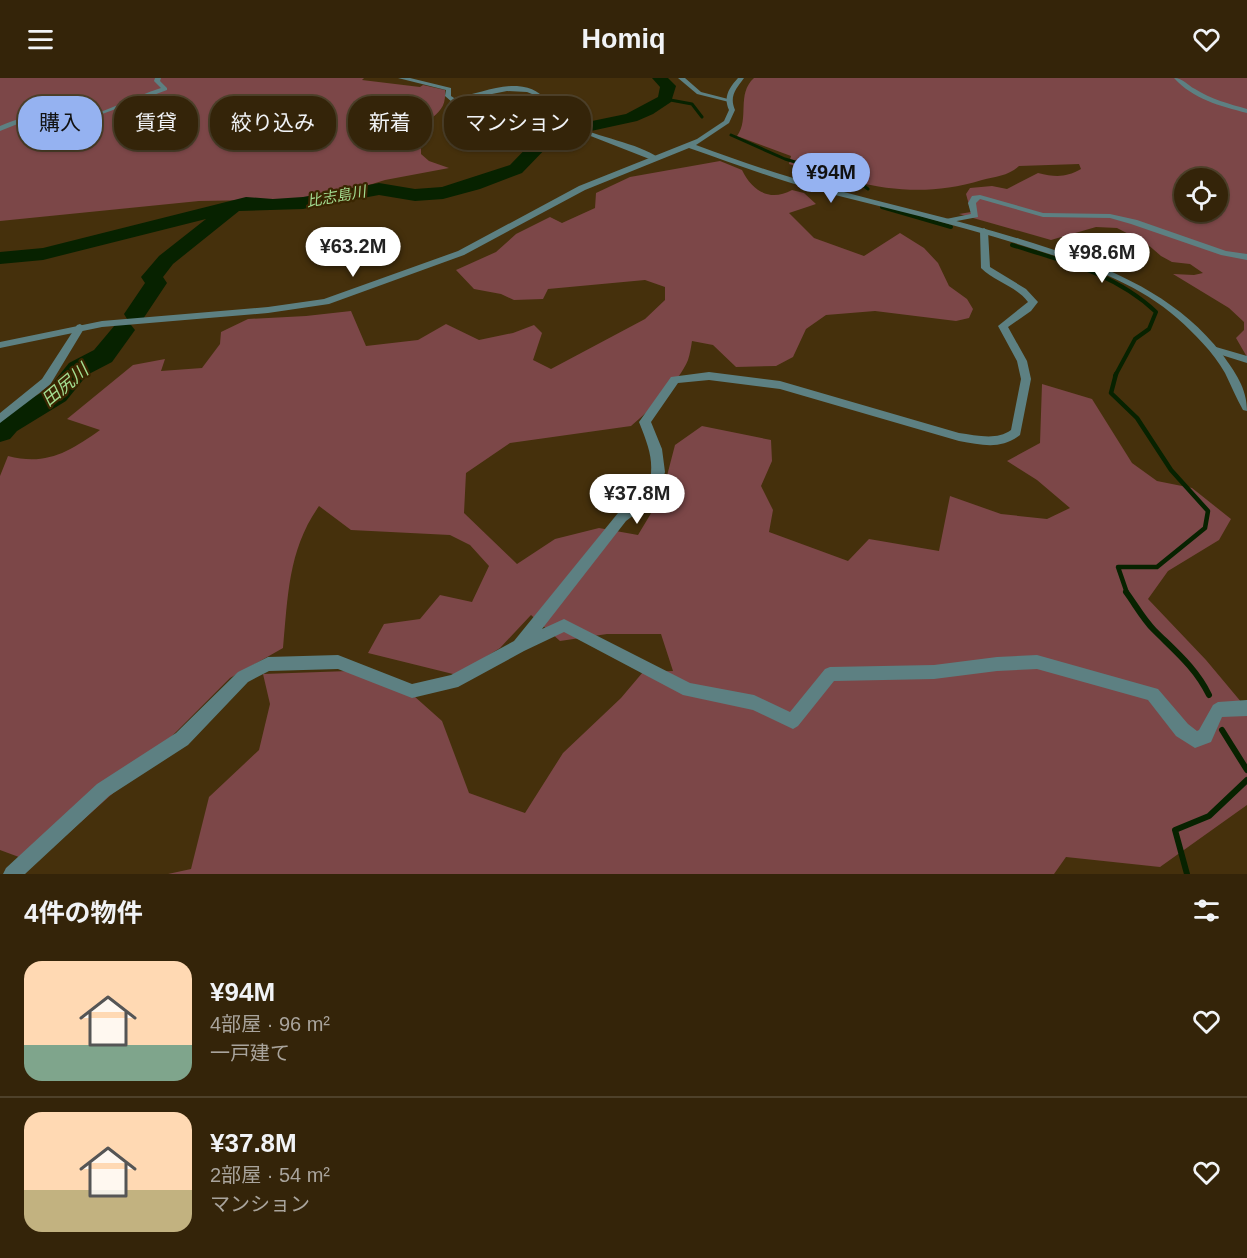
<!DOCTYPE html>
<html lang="ja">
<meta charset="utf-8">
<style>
body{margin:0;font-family:Helvetica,"Noto Sans JP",sans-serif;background:#3c2c12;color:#f1f3f6;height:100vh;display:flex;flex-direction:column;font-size:22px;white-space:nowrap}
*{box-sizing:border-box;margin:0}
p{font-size:20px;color:#a9a49c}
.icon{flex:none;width:33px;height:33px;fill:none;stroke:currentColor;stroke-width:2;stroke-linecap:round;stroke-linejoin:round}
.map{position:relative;height:796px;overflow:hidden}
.drawer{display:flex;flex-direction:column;background:#342409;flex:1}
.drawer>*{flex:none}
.guide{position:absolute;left:18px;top:18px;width:600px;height:54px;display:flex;gap:12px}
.buttons{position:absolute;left:1174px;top:90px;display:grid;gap:12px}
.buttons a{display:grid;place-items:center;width:54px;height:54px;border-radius:50%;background:#342409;box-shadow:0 2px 4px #0004,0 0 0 2px #4e412a;font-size:30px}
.price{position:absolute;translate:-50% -51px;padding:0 14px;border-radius:21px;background:#fff;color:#222;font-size:20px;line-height:39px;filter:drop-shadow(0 2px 3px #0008)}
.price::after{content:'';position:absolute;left:50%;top:36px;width:18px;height:14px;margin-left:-9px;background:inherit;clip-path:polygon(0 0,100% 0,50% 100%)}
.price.selected{background:#95b2f1;color:#111}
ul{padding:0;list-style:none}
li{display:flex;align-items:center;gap:18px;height:150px;padding:0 24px}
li+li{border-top:2px solid #4e412a}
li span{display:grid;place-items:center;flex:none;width:168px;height:120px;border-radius:18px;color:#555}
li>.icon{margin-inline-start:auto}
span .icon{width:72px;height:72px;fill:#fffc;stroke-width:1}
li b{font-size:26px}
h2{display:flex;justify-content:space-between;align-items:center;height:72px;padding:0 24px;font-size:26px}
.tag{padding:0 21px;border-radius:24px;background:#342409;box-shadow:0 2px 4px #0004,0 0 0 2px #4e412a;font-size:21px;line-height:54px}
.tag.selected{background:#95b2f1;color:#111}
header{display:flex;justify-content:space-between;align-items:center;height:78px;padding:0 24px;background:#342409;font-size:27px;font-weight:800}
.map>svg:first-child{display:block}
</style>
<header><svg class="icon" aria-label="menu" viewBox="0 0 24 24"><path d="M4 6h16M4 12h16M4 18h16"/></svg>Homiq<svg class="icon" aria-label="heart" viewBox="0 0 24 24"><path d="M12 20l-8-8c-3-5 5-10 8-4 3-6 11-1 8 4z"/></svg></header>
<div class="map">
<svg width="1247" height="796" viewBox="0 0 1247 796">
<rect width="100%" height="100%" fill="#45300c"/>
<!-- green -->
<path fill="#7c4748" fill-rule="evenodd" d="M 0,0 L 364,0 L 362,2 L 420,9 L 423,7 L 445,12 C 446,28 441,33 428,43 L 429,53 L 414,62 L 421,67 L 421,76 L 429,83 L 449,90 L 385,102 L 353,112 L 302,121 L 199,123 L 0,143 Z
M 754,0 L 1247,0 L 1247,279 L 1236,260 L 1244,252 L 1244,244 L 1229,230 L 1173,196 L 1194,197 L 1203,195 L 1190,186 L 1172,184 L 1161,178 L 1146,165 L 1117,150 L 1096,149 L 1051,162 L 959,136 L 971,134 L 966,116 L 970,110 L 992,108 L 1007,111 L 1038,95 C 1055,99 1065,100 1081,91 L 1079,86 L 1019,88 C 1008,98 996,98 982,102 C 910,124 858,105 789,86 L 791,78 L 737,58 C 750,41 736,16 754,0 ZM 1185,100 L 1218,100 L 1218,134 L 1185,134 Z
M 720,83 L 742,92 C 752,113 770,124 792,112 L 804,115 L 816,126 L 789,135 L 814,160 L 864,178 L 900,155 L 924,170 L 938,185 L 949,208 L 967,221 L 973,231 L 969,240 L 956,243 L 875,233 L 826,237 L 806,251 L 793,279 L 776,288 L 736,289 L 713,267 L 692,263 C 691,269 690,276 688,282 C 679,304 649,333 631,348 L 510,365 L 466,395 L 464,435 L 517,486 L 555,461 L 599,450 L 638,457 L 662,417 L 675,367 L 702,348 L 771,362 L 772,383 L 761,408 L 773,432 L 769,454 L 848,483 L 869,461 L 939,473 L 950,418 L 1001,436 L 1047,441 L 1070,430 L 1037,402 L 1007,383 L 1040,365 L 1042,306 L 1092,321 L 1132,385 L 1157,403 L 1192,410 L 1231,441 L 1219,462 L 1168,493 L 1148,521 L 1206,582 L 1247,631 L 1247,727 L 1160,789 L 1066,779 L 1054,796 L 168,796 L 191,791 L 209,719 L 259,672 L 270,626 L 263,596 L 349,593 L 405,610 L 442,643 L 469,715 L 525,735 L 563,675 L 621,620 L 643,594 L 673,593 L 661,556 L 607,556 L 560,563 L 531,537 L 500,570 L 457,597 L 368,575 L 384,546 L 420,541 L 440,517 L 472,524 L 489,488 L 470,467 L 450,457 L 351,452 L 319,428 C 288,472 288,518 283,570 L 230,600 L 131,699 L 35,785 L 0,772 L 0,398 L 8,378 C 46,388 69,374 100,352 L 67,341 L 133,287 L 165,281 L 161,293 L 202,290 L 220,266 L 221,254 L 248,241 L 306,238 L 351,233 L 366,268 L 418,262 L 446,246 L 479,262 L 513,255 L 534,247 L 542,255 L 533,282 L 551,291 L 645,241 L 665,222 L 665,209 L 645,202 L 548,211 L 543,221 L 514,222 L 501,216 L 474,211 L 456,192 L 496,174 L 516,156 L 550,139 L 562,145 L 595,130 L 596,115 L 630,99 Z"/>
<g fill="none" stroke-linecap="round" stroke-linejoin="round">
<!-- stream-far3 -->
<path stroke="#072200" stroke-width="3" d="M 665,21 L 692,26 L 702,39
M 731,57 L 785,81 L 856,102 L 868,111
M 882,129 L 886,130"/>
<!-- stream-far2 -->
<path stroke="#072200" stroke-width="4" d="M 882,129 L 951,149
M 1012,167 C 1063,183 1116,196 1156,234 L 1149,251 L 1135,261 L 1115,298"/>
<!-- stream-far1 -->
<path stroke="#072200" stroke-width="4.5" d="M 1116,296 L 1111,315 L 1137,340 L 1171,392 L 1208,433 L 1205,450 L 1157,489 L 1118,489 L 1127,515"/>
<!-- stream -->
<path stroke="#072200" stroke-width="6" d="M 1126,514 C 1135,526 1143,541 1154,552 C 1175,573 1196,590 1209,617
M 1222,652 L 1247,692
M 1187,796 L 1175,752 L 1209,738 L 1247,702"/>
<!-- river -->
<path fill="#072200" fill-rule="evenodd" d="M 652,0 L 668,0 L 676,8 L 671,24 L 653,36 L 637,43 L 568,58 L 551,65 L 522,95 L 480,111 L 443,121 L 415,123 L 379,117 L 303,131 L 239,133 L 173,186 L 163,199 L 167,205 L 143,241 L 135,243 L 127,241 L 124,236 L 145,205 L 141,199 L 159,178 L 206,141 L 43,182 L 0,186 L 0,174 L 43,170 L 246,119 L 273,121 L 303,119 L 379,105 L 415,111 L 442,109 L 510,87 L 539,57 L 563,49 L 626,36 L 658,19 L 660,9 Z
M 123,244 L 131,247 L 135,252 L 112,284 L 87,297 L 66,323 L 17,353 L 10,361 L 0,364 L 0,338 L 48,311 L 69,285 L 94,272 L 115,247 Z"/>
<!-- minor -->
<path fill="#5d8082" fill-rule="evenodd" d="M 155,0 L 161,0 L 160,3 L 167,10 L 167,12 L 86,42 L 62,44 L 25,43 L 0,53 L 0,48 C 35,31 53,45 86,38 C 112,32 135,18 161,10 L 154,3 Z
M 398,0 L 410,0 L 451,10 L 451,18 L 454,20 C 475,17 496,7 517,8 C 549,10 549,35 572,47 C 597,59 638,65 659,80 L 652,82 L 565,48 L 548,33 L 537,18 L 527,14 L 507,13 L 452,24 L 445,18 L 446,12 Z
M 678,0 L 685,0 L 701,14 L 732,22 L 729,24 L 697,16 Z
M 1174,0 C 1183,0 1187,7 1195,11 C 1211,21 1229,26 1247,31 L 1247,35 C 1220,28 1193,21 1174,0 Z
M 980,117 L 1043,135 L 1110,136 L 1137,142 L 1226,173 L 1247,176 L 1247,182 L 1221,177 L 1131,146 L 1110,140 L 1043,139 L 980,121 L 976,125 L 978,139 L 946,145 L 946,141 L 971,136 L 968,125 L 972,118 Z
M 984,150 L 988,153 L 990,189 L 1026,211 L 1038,224 L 1031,233 L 1008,249 L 1027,283 L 1031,301 L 1020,357 C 1001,372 982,367 959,363 L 780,311 L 709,302 L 678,305 L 651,344 L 662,371 L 665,394 L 658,419 L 626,443 L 542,551 L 564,541 L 690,605 L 754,617 L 790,634 L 825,591 L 830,589 L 934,587 L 997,579 L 1037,577 L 1158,611 L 1188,646 L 1197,653 L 1199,652 L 1213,627 L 1218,624 L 1247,622 L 1247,638 L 1222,639 L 1211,664 L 1195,670 L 1176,658 L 1148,622 L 1037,591 L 997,593 L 934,601 L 834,603 L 798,648 L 793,651 L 753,632 L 683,617 L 564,554 L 524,573 L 458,609 L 412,620 L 338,591 L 269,593 L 248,604 L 188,667 L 109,718 L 25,796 L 3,796 L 6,790 L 97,706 L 176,655 L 238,594 L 268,579 L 338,577 L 412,606 L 451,597 L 514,563 L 618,435 L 648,413 C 655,384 650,372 639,344 L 671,299 L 709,294 L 780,303 L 959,355 C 976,357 996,363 1011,352 L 1021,301 L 1017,283 L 998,248 L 1028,224 C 1016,208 995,204 981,190 L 980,153 Z
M 80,246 L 85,249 L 50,307 L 0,345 L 0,335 L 42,301 L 77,247 Z
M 1216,269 L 1247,278 L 1247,285 L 1212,274 L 1212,270 Z"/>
<!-- tertiary -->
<path fill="#5d8082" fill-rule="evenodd" d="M 738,0 L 744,0 C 736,11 729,18 735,32 L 729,45 L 696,67 C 737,82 779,97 821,108 C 888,126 954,141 1020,161 C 1095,184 1172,211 1222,276 C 1235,294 1247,310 1247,333 L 1243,332 C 1236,320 1231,307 1225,295 C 1213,274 1195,256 1177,240 C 1134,202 1075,184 1021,167 C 954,146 887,130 819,113 C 775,101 732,85 689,70 L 585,112 L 464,177 L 329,226 L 268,235 L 102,249 L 0,270 L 0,264 L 102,243 L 268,229 L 324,221 L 458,173 L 579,108 L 697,61 L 724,43 L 729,32 C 723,19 729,10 738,0 Z"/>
</g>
<g text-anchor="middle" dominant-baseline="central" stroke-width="4.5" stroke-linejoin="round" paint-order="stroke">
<!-- far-water labels -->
<g font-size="15" font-style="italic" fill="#a3dd91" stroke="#3a2601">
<text transform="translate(336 118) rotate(-10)">比志島川</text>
</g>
<!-- water labels -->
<g font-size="18" font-style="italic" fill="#a3dd91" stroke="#3a2601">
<text transform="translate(65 307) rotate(-40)">田尻川</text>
</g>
</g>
</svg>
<div class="buttons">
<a><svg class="icon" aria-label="locate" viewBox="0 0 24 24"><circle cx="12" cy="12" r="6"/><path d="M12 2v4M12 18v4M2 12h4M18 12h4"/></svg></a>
</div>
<b class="price selected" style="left:831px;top:126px">¥94M</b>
<b class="price" style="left:353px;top:200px">¥63.2M</b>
<b class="price" style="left:1102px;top:206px">¥98.6M</b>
<b class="price" style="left:637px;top:447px">¥37.8M</b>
<div class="guide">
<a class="tag selected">購入</a>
<a class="tag">賃貸</a>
<a class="tag">絞り込み</a>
<a class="tag">新着</a>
<a class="tag">マンション</a>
</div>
</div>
<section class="drawer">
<h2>4件の物件<svg class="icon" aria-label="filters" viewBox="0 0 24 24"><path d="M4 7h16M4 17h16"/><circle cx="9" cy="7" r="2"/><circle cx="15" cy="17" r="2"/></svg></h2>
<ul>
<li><span style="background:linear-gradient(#ffd9b3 70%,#7fa58c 0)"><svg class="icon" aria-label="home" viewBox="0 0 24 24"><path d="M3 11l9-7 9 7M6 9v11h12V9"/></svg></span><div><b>¥94M</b><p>4部屋 · 96 m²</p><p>一戸建て</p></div><svg class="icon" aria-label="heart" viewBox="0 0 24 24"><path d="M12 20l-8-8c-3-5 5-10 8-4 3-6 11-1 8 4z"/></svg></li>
<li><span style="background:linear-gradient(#ffd9b3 65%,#c2b280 0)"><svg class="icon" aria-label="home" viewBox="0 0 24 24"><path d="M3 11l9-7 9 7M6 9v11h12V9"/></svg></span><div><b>¥37.8M</b><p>2部屋 · 54 m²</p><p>マンション</p></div><svg class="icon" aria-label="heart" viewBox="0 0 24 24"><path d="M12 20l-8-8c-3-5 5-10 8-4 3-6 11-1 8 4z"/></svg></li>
</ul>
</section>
